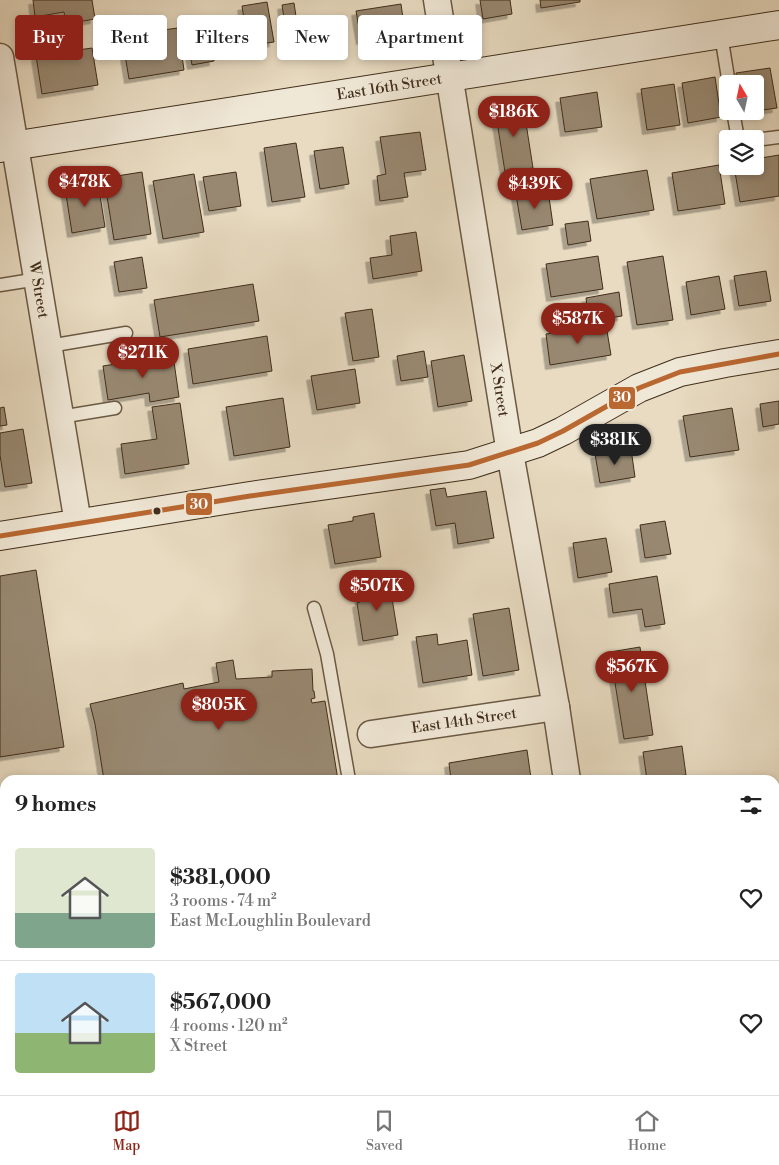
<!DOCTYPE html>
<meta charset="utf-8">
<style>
body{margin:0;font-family:"Libre Bodoni",serif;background:#f2f2f2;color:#222;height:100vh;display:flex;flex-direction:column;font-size:19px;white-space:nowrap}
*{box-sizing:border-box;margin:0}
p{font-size:16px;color:#767676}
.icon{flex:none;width:28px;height:28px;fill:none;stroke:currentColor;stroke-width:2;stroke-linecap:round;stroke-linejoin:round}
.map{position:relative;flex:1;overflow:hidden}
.panel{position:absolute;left:0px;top:775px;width:780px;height:320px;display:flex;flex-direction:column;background:#fff;border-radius:15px 15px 0 0;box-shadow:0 2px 8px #0003}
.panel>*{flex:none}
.top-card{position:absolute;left:15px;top:15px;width:500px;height:45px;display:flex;gap:10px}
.needle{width:32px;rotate:351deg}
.fabs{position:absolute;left:719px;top:75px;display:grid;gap:10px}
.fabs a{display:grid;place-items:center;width:45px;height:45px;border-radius:5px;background:#fff;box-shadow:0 2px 8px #0003;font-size:25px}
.price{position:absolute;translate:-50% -42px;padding:0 11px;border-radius:18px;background:#8f2418;color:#fff;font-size:16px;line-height:32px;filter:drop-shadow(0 1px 2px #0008)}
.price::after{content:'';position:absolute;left:50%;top:30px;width:15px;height:11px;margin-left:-8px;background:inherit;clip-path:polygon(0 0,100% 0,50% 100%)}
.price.current{background:#222;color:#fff}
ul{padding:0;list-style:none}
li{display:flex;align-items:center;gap:15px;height:125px;padding:0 15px}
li+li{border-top:1px solid #e0e0e0}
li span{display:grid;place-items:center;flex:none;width:140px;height:100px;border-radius:5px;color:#555}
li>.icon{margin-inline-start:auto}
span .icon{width:60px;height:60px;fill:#fffc;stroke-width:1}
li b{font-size:21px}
h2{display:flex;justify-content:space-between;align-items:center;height:60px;padding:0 15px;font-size:21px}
.chip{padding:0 18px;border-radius:5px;background:#fff;box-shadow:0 2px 8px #0003;font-size:18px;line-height:45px}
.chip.current{background:#8f2418;color:#fff}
.tabs{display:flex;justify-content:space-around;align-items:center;height:70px;border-top:1px solid #e0e0e0;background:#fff;font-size:14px;color:#767676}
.tabs a{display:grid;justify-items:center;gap:2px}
.tabs .current{color:#8f2418}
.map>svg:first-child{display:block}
</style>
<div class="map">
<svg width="779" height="1095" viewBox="0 0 779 1095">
<defs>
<filter id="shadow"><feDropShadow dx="-4.5" dy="4.5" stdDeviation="0" flood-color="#0004"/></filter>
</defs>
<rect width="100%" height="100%" fill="#e8dbc1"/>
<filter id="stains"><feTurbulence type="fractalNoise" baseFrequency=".004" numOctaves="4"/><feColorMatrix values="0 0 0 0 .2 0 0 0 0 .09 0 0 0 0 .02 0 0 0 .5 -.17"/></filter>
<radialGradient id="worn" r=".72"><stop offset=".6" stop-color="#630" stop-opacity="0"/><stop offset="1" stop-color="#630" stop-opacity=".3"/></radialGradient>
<!-- green -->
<path fill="#ccbea5" stroke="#867660" d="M 0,872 L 5,879 L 5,901 L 0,889 Z
M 5,926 L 5,949 L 0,955 L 0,938 L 4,931 Z"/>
<!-- building -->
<path fill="#988871" stroke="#412e1b" filter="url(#shadow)" d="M 33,0 L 92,0 L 95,19 L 66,24 L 64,12 L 35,17 Z
M 480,0 L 510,0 L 512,14 L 483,19 Z
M 540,0 L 580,0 L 580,2 L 541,8 Z
M 267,2 L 274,42 L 248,46 L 242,6 Z
M 294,3 L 297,23 L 285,25 L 282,5 Z
M 401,4 L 405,33 L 361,40 L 356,11 Z
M 336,16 L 341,48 L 306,54 L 301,21 Z
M 207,18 L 214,61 L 192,65 L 185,22 Z
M 178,28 L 184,70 L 129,79 L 123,43 L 156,38 L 155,31 Z
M 92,48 L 98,85 L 42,94 L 36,56 Z
M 770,68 L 777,108 L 755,111 L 755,84 L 737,84 L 736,73 Z
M 715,77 L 721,117 L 688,123 L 682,83 Z
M 674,84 L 680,125 L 647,130 L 641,89 Z
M 597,92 L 602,127 L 565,132 L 560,98 Z
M 523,104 L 533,168 L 505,172 L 495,109 Z
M 420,132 L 426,170 L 404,173 L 408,197 L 380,201 L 377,176 L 386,174 L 380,137 Z
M 296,143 L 305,197 L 272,202 L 264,148 Z
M 343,147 L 349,184 L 320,189 L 314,151 Z
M 779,155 L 779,196 L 740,202 L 734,166 L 755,166 L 755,159 Z
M 719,165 L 725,204 L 678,211 L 672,173 Z
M 647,170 L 654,210 L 597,219 L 590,179 Z
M 142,172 L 151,234 L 114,240 L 104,178 Z
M 236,172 L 241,206 L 209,211 L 203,177 Z
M 194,174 L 204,232 L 163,239 L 153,181 Z
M 98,183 L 105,227 L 72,233 L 65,188 Z
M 548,190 L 553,225 L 522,230 L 516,195 Z
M 588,221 L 591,241 L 568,245 L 565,224 Z
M 416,232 L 422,271 L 373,279 L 370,258 L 392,255 L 390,236 Z
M 598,256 L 603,289 L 551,297 L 546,264 Z
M 663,256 L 673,320 L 637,325 L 627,262 Z
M 142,257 L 147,288 L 119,292 L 114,262 Z
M 766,271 L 771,301 L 739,306 L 734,276 Z
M 719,276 L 725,309 L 691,315 L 686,282 Z
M 253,284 L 259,321 L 160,337 L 154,300 Z
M 619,292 L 622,316 L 589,321 L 586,298 Z
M 372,309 L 379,357 L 353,361 L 345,313 Z
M 606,325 L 611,355 L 550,365 L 546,334 Z
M 267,336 L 272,371 L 193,384 L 188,349 Z
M 424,351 L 428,377 L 401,381 L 397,356 Z
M 173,355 L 179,397 L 150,402 L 149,393 L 108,400 L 103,366 Z
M 464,355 L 472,401 L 438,407 L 431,361 Z
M 355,369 L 360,403 L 317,410 L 311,376 Z
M 283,398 L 290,447 L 234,456 L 226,407 Z
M 779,401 L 779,424 L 763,427 L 760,404 Z
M 180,403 L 189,464 L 125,474 L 121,444 L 157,439 L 152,407 Z
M 4,407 L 7,425 L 0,426 L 0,408 Z
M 732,408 L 739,450 L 690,457 L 683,416 Z
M 23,429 L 32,483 L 5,487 L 0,455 L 0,433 Z
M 631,449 L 635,477 L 600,483 L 595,454 Z
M 445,488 L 447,497 L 486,491 L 494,538 L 458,544 L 455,523 L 436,526 L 430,490 Z
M 374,513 L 381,557 L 335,564 L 328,525 L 353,521 L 353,517 Z
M 665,521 L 671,554 L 645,558 L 640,525 Z
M 606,538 L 612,572 L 578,578 L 573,543 Z
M 36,570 L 64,747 L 0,757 L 0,576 Z
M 657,576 L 665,624 L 645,627 L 642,609 L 613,613 L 609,584 Z
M 389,580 L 398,635 L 363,641 L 357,603 L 360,602 L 359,593 L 370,591 L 369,583 Z
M 509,608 L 519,670 L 483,676 L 473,614 Z
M 437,634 L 438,645 L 467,640 L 472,675 L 423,683 L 416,637 Z
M 640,647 L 653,735 L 624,739 L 610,652 Z
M 233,660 L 236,679 L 272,677 L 272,671 L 312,669 L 313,691 L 314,691 L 315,698 L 311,699 L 312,703 L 325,701 L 338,780 L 104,780 L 95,724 L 90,704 L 183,683 L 184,689 L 219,682 L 216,663 Z
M 682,746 L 686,775 L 647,780 L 643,752 Z
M 527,750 L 531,778 L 517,780 L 451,780 L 449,763 Z
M 779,802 L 779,851 L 776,852 L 775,849 L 775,803 Z
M 775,896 L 779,896 L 779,933 L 775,934 Z
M 779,938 L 779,975 L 775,976 L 775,939 Z
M 779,979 L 779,1017 L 776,1017 L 775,1009 L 775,980 Z
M 51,1090 L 97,1090 L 97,1095 L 52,1095 Z
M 134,1090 L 209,1090 L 210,1095 L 100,1095 Z
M 251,1090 L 375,1090 L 376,1095 L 252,1095 Z
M 535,1090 L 563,1090 L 564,1095 L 536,1095 Z
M 731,1090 L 753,1090 L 732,1093 Z"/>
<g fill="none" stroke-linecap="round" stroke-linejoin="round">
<defs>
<path id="lane" d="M 721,35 L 729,84
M 733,111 L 738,139
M 755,140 L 779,137
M 0,285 L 38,279
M 49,346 L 126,333
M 60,417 L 115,408
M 314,608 L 327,654 L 349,780
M 775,877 L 779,877
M 398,1090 L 398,1095"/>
<g id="street">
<path id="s1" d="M 437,0 L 510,453 L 556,707 L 567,780"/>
<path id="s2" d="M 0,57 L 78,523"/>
<path id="s3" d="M 371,734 L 556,707"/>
<path d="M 616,1090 L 617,1095"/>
</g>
<g id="secondary">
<path id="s4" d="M 0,148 L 779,25"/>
<path d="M 0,536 L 250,496 L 469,465 L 538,443 L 563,431 L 639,388 L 680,372 L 725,363 L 779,354"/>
</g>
</defs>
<!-- lane casing -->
<use href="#lane" stroke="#6b5944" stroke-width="15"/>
<!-- street casing -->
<use href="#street" stroke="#6b5944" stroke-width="29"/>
<!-- secondary casing -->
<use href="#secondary" stroke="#412e1b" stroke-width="30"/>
<!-- lane -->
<use href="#lane" stroke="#f0e8d7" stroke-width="12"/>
<!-- street -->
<use href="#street" stroke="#f0e8d7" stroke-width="26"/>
<!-- secondary -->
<use href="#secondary" stroke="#f0e8d7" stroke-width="28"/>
<defs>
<path id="bus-1" d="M 0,536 L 250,496 L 469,465 L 538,443 L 563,431 L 639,388 L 680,372 L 779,354"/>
</defs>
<!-- bus-1 casing -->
<use href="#bus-1" stroke="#f0e8d7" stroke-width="9"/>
<!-- bus-1 -->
<use href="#bus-1" stroke="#ba6831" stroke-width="5"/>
</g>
<!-- markers -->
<circle fill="#412e1b" stroke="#f0e8d7" stroke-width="2" cx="157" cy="511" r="4.5"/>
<g text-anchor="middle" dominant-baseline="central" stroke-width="4.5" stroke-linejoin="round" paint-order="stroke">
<!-- street labels -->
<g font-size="15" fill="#412e1b" stroke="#f0e8d7">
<text stroke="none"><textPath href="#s4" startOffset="394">East 16th Street</textPath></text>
<text stroke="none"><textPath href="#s2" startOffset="236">W Street</textPath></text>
<text stroke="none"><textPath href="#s1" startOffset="395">X Street</textPath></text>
<text stroke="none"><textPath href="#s3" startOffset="94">East 14th Street</textPath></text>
</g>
</g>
<g stroke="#f0e8d7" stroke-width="2">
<rect x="608" y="386" width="28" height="24" rx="5" fill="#ba6831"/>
<rect x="185" y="492" width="28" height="24" rx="5" fill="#ba6831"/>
</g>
<g font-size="14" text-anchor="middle" font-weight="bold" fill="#fff">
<text x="622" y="402">30</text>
<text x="199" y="509">30</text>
</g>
<rect width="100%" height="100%" filter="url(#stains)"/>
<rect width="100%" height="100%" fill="url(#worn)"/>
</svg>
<div class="fabs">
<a><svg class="needle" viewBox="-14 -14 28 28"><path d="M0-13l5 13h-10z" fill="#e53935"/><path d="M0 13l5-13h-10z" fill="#767676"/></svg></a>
<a><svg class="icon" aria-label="layers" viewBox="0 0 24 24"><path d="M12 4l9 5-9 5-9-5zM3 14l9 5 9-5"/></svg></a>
</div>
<b class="price" style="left:514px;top:138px">$186K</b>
<b class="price" style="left:85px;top:208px">$478K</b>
<b class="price" style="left:535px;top:210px">$439K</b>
<b class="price" style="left:578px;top:345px">$587K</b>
<b class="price" style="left:143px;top:379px">$271K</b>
<b class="price current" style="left:615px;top:466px">$381K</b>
<b class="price" style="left:377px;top:612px">$507K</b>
<b class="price" style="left:632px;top:693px">$567K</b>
<b class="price" style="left:219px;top:731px">$805K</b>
<div class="top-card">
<a class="chip current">Buy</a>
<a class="chip">Rent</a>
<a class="chip">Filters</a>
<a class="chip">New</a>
<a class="chip">Apartment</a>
</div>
<section class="panel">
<h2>9 homes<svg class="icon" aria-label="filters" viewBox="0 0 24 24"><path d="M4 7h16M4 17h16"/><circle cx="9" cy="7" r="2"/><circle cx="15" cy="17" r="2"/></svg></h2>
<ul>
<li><span style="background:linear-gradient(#dfe7d0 65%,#7fa58c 0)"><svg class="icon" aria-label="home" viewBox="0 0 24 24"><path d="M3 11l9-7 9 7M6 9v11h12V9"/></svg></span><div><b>$381,000</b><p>3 rooms · 74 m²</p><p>East McLoughlin Boulevard</p></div><svg class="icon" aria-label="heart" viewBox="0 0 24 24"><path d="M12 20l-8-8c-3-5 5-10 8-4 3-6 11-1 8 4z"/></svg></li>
<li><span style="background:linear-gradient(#bfe0f5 60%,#8fb573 0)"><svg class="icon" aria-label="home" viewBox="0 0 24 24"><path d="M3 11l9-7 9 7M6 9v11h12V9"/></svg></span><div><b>$567,000</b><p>4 rooms · 120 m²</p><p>X Street</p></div><svg class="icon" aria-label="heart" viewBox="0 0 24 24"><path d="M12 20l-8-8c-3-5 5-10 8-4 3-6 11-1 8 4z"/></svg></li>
</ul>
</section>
</div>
<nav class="tabs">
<a class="current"><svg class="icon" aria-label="map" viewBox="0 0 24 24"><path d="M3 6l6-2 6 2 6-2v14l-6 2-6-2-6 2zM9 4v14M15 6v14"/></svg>Map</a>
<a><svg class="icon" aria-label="saved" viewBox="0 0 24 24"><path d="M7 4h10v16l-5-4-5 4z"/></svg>Saved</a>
<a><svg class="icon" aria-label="home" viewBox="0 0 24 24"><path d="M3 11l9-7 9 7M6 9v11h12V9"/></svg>Home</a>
</nav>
